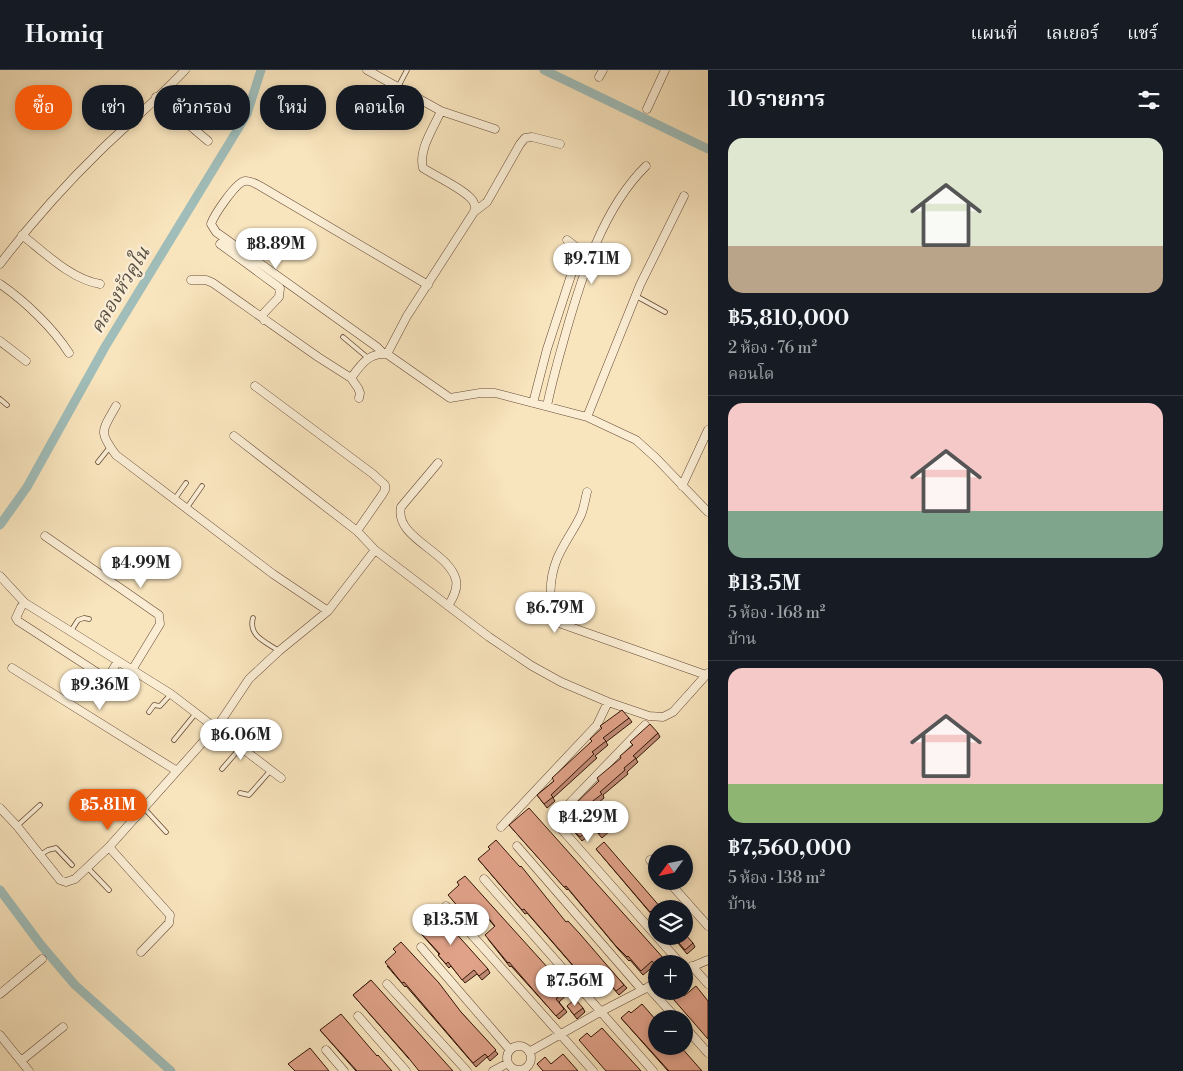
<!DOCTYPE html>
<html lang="th">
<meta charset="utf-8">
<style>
body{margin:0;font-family:"Libre Bodoni","Noto Serif Thai",serif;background:#242831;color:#f1f3f6;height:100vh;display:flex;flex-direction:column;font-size:19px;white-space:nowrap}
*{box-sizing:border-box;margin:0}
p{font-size:16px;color:#9ea1a6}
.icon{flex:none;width:28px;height:28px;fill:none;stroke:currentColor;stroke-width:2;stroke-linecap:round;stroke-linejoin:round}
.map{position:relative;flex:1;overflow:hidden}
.drawer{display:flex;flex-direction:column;background:#171b24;width:475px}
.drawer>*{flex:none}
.banner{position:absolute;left:15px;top:15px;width:475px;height:45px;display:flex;gap:10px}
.needle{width:32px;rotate:237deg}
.buttons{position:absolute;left:648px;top:775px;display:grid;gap:10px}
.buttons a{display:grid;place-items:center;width:45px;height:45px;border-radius:50%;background:#171b24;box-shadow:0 2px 8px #0003;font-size:25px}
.price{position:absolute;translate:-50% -42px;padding:0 11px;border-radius:18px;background:#fff;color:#222;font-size:16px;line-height:32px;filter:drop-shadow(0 1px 2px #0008)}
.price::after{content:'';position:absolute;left:50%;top:30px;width:15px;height:11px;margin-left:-8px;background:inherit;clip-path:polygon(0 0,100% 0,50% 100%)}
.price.on{background:#ea580c;color:#fff}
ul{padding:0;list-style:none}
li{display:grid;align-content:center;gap:10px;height:265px;padding:0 20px}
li+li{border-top:1px solid #363941}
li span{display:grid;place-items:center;height:155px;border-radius:15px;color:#555}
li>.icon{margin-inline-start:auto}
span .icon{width:90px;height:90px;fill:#fffc;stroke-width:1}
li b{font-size:21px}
h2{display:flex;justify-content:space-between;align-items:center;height:60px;padding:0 20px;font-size:21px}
.pill{padding:0 18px;border-radius:20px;background:#171b24;box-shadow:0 2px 8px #0003;font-size:18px;line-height:45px}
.pill.on{background:#ea580c;color:#fff}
header{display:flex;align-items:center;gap:30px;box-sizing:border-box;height:70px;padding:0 25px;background:#171b24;border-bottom:1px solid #363941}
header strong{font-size:24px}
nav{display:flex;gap:28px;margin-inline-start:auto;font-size:18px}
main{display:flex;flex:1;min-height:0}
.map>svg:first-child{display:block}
</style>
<header>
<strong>Homiq</strong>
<nav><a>แผนที่</a><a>เลเยอร์</a><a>แชร์</a></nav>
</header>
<main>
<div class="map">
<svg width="708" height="1001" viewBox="0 0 708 1001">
<rect width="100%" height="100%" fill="#f8e4bd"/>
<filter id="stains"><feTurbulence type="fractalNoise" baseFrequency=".004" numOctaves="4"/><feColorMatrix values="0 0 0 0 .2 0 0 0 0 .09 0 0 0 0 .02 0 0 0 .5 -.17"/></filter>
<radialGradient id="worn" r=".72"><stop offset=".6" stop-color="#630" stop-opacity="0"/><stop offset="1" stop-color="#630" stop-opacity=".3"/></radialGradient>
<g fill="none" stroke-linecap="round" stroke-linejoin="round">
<!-- canal -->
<path stroke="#a0bdb9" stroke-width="9" d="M 544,0 L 708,79
M 0,455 L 27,417 L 105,277 L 247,44 L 261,0
M 0,820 L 41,875 L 75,915 L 171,1001"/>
<defs>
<path id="lane" d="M 398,17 L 407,0
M 178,45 L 194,34
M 636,226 L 665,242
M 343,267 L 368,288
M 0,329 L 7,335
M 98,392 L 110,377
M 174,430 L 186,413
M 186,439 L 202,416
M 253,548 C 248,566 266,572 279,581
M 71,561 L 78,550 L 84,548 L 89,549
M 149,642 L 154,635 L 160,636 L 171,624
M 174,670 L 196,643
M 222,699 L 241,677
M 240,723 L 249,725 L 271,700
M 143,737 L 166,762
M 17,756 L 40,735
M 40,785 L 48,780 L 56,778 L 72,795
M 87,797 L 109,820"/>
<path id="street" d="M 367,0 L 441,41 C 434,57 418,80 423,98 C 435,106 466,120 473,131 C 475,134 475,138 474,142 L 407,246 L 387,284 L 450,328 L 480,323 L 495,323 L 587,347 L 636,370 L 656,388 L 708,442
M 599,7 L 603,0
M 156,27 L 208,71
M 647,39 L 665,0
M 441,41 L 495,59
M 474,142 L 487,132 L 520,74 L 525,68 L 532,67 L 560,74
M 22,165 C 45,183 71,209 100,214
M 220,174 L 280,218 L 279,227 L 263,244 L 264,250
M 0,194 C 31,153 65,115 102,79 C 129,53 159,28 185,0
M 191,210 L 206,210 L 213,213 L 318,287 L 351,308 L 358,318 L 360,323 L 359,328
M 0,214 C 25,231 53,258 69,283
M 0,271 L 26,291
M 383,283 L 377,277 L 216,162 L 211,154 C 214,145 236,112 245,111 C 250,110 256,114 260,116 L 428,215
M 351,308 C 360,296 368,283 385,284
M 255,316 L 373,404 L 385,415 L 385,420 L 382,425 L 357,461
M 533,333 L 547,279 L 577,187 L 576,177 L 567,170
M 116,336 C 102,361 98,361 116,385 L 273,504 L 328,541
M 547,336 C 552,311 559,287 566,262 C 582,206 603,138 646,96
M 587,347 L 640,215 L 684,126
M 234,366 L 357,461 L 375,480
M 438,393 L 401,437 C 394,468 449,481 456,510 C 458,519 453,528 448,536
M 682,416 L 708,360
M 587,422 C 585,430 584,438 581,445 C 574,460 563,474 557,489 C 550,506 546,538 559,553 L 706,605
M 45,466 L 159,545 L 160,554 L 132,600
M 0,506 L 25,533 L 171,624 L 281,708
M 25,533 L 21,537 L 16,548 L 18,551 L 101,605
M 12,598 L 177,701
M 91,613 L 97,617 L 102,617 L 118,591
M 645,655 L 562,741 L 556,750 L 557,754 L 681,894
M 0,738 L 17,756 L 60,810 L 66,812 L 75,809 L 109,777 L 219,654 L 249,609 L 279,581 L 328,541 L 375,480 L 489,567 L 532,596 L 561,612 L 608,632 L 649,646 L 663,647 L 673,642 L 708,603
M 501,757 L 597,655 L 608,632
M 517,776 L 642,920
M 109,777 L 170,845 L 169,853 L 141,882
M 650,790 L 656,798
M 484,809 L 653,1001
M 668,811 L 708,856
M 446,836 L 593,1001
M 421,877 L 510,980
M 692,896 L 708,914
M 684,900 L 708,890
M 387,914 L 467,1001
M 648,917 L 677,949
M 0,924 L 42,889
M 358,946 L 406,1001
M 684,956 L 708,983
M 0,965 L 29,1001
M507 988a12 12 0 1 1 24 0a12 12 0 1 1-24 0Z
M 326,980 L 344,1001
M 529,982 L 600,942 L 656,913
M 21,991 L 63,957
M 493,1001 L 508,993"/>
</defs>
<!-- lane casing -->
<use href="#lane" stroke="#644834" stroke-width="5.5"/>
<!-- street casing -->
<use href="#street" stroke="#644834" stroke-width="9"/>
<!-- lane -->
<use href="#lane" stroke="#faedd4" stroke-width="4"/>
<!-- street -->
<use href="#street" stroke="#faedd4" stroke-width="8"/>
</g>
<!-- wall -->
<path fill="#c18b76" stroke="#321406" d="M 629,648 L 632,652 L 606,672 L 608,675 L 595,686 L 597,688 L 553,728 L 555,731 L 547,738 L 537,725 L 554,711 L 592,671 Z
M 658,663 L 660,667 L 636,689 L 638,692 L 627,702 L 628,704 L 603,725 L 604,728 L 592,738 L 593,740 L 580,751 L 591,764 L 582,771 L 562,747 Z
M 509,755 L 665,890 L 668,893 L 656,894 L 656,897 L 655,895 L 643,905 L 630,890 L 629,891 L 618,879 L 568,819 L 567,820 Z
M 591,755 L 607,757 L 610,761 L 602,768 Z
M 596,779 L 656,839 L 656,848 L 654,844 L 652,845 Z
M 478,789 L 566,852 L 627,918 L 619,925 L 612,917 L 600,927 L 527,843 L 525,844 Z
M 459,816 L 567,919 L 569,923 L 559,932 L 567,942 L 559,949 L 511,896 L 510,897 L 488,869 L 495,857 L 481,840 L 469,850 L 451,828 Z
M 416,858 L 488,899 L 490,903 L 482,910 L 477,904 L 465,913 L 451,896 L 449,898 L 438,885 L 439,884 Z
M 672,866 L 684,866 L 693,873 L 695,877 L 687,884 Z
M 387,896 L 461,942 L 498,984 L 490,991 L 487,987 L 476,997 L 406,916 L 405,917 Z
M 371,910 L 409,989 L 353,925 Z
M 567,936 L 583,938 L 585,942 L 577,949 Z
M 631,943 L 702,1001 L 668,1001 L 621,948 Z
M 320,960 L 377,986 L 392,1001 L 356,1001 Z"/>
<!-- building -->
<path fill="#e0a289" stroke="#321406" d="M 622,640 L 629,648 L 603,668 L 606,671 L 592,682 L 594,684 L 551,725 L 553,727 L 544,734 L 537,725 L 554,711 L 552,708 L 592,671 L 590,669 L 602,658 L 600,656 Z
M 650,654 L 658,663 L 633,686 L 636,688 L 624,698 L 625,700 L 600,722 L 602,724 L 589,734 L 590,736 L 577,747 L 588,760 L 580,767 L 562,747 L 576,735 L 575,734 L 599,711 L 597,708 L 621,688 L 620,686 L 633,675 L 630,672 Z
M 529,738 L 665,890 L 660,894 L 656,894 L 656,896 L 652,891 L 641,901 L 628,886 L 627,887 L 615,875 L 566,816 L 564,817 L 509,755 Z
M 600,748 L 607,757 L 599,764 L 591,755 Z
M 496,770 L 520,797 L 521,796 L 566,852 L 568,851 L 580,864 L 624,915 L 616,921 L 609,913 L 597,923 L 524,839 L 522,840 L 478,789 L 490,779 L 488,777 Z
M 604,772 L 662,839 L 656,839 L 656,847 L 651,841 L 650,842 L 596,779 Z
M 465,806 L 567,919 L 556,929 L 564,939 L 556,946 L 509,892 L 508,893 L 485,865 L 495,856 L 478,836 L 466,846 L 448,825 L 459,815 L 457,812 Z
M 435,840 L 488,899 L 479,906 L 474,900 L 462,910 L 448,892 L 446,894 L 438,885 L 440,884 L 416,858 Z
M 684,863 L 693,873 L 685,880 L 673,866 L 684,866 Z
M 401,872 L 439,913 L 461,942 L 496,980 L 488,987 L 485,984 L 473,993 L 404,912 L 402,913 L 385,892 L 396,882 L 393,879 Z
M 371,910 L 453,1001 L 419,1001 L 407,986 L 353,925 Z
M 696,916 L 708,931 L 708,969 L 667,922 L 668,921 L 680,921 L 684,926 Z
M 575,929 L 583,938 L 574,945 L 567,936 Z
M 642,934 L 656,950 L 656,976 L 680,976 L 702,1001 L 669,1001 L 621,948 L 629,941 L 631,943 Z
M 341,944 L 377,986 L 378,985 L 392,1001 L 357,1001 L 320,960 Z
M 602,958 L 641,1001 L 606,1001 L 579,970 L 587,963 L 591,967 Z
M 310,978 L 329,1001 L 295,1001 L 288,994 Z
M 563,984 L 578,1001 L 543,1001 L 537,994 L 545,987 L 551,994 Z"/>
<g text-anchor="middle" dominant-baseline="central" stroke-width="5" stroke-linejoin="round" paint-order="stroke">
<!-- water labels -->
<g font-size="19" font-style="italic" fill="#584f45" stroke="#faedd4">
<text transform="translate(120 220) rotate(-59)">คลองหัวคูใน</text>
</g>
</g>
<rect width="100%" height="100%" filter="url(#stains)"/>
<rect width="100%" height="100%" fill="url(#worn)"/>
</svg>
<div class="buttons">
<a><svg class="needle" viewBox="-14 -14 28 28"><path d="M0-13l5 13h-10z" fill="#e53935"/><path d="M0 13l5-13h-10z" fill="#9ea1a6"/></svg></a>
<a><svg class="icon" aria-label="layers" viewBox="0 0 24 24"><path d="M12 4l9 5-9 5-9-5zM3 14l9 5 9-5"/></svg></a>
<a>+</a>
<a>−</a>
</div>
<b class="price" style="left:276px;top:200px">฿8.89M</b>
<b class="price" style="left:592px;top:215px">฿9.71M</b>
<b class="price" style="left:141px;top:519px">฿4.99M</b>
<b class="price" style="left:555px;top:564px">฿6.79M</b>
<b class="price" style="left:100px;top:641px">฿9.36M</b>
<b class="price" style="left:241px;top:691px">฿6.06M</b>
<b class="price on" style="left:108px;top:761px">฿5.81M</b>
<b class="price" style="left:588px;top:773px">฿4.29M</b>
<b class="price" style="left:451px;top:876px">฿13.5M</b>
<b class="price" style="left:575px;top:937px">฿7.56M</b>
<div class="banner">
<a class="pill on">ซื้อ</a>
<a class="pill">เช่า</a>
<a class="pill">ตัวกรอง</a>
<a class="pill">ใหม่</a>
<a class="pill">คอนโด</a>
</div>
</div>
<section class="drawer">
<h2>10 รายการ<svg class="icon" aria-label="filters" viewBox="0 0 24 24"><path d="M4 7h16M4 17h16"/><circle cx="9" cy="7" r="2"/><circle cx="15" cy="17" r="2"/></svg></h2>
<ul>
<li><span style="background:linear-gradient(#dfe7d0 70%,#b9a48a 0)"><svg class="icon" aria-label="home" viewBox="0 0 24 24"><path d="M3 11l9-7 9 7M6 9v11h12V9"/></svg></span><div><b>฿5,810,000</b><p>2 ห้อง · 76 m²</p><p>คอนโด</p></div></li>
<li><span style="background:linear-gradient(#f6c9c9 70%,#7fa58c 0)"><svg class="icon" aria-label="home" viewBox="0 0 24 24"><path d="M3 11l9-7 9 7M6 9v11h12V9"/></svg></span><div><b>฿13.5M</b><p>5 ห้อง · 168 m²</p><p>บ้าน</p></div></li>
<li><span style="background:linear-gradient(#f6c9c9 75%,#8fb573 0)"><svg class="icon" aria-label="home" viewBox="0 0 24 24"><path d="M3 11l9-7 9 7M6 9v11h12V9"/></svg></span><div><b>฿7,560,000</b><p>5 ห้อง · 138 m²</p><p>บ้าน</p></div></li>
</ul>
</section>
</main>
